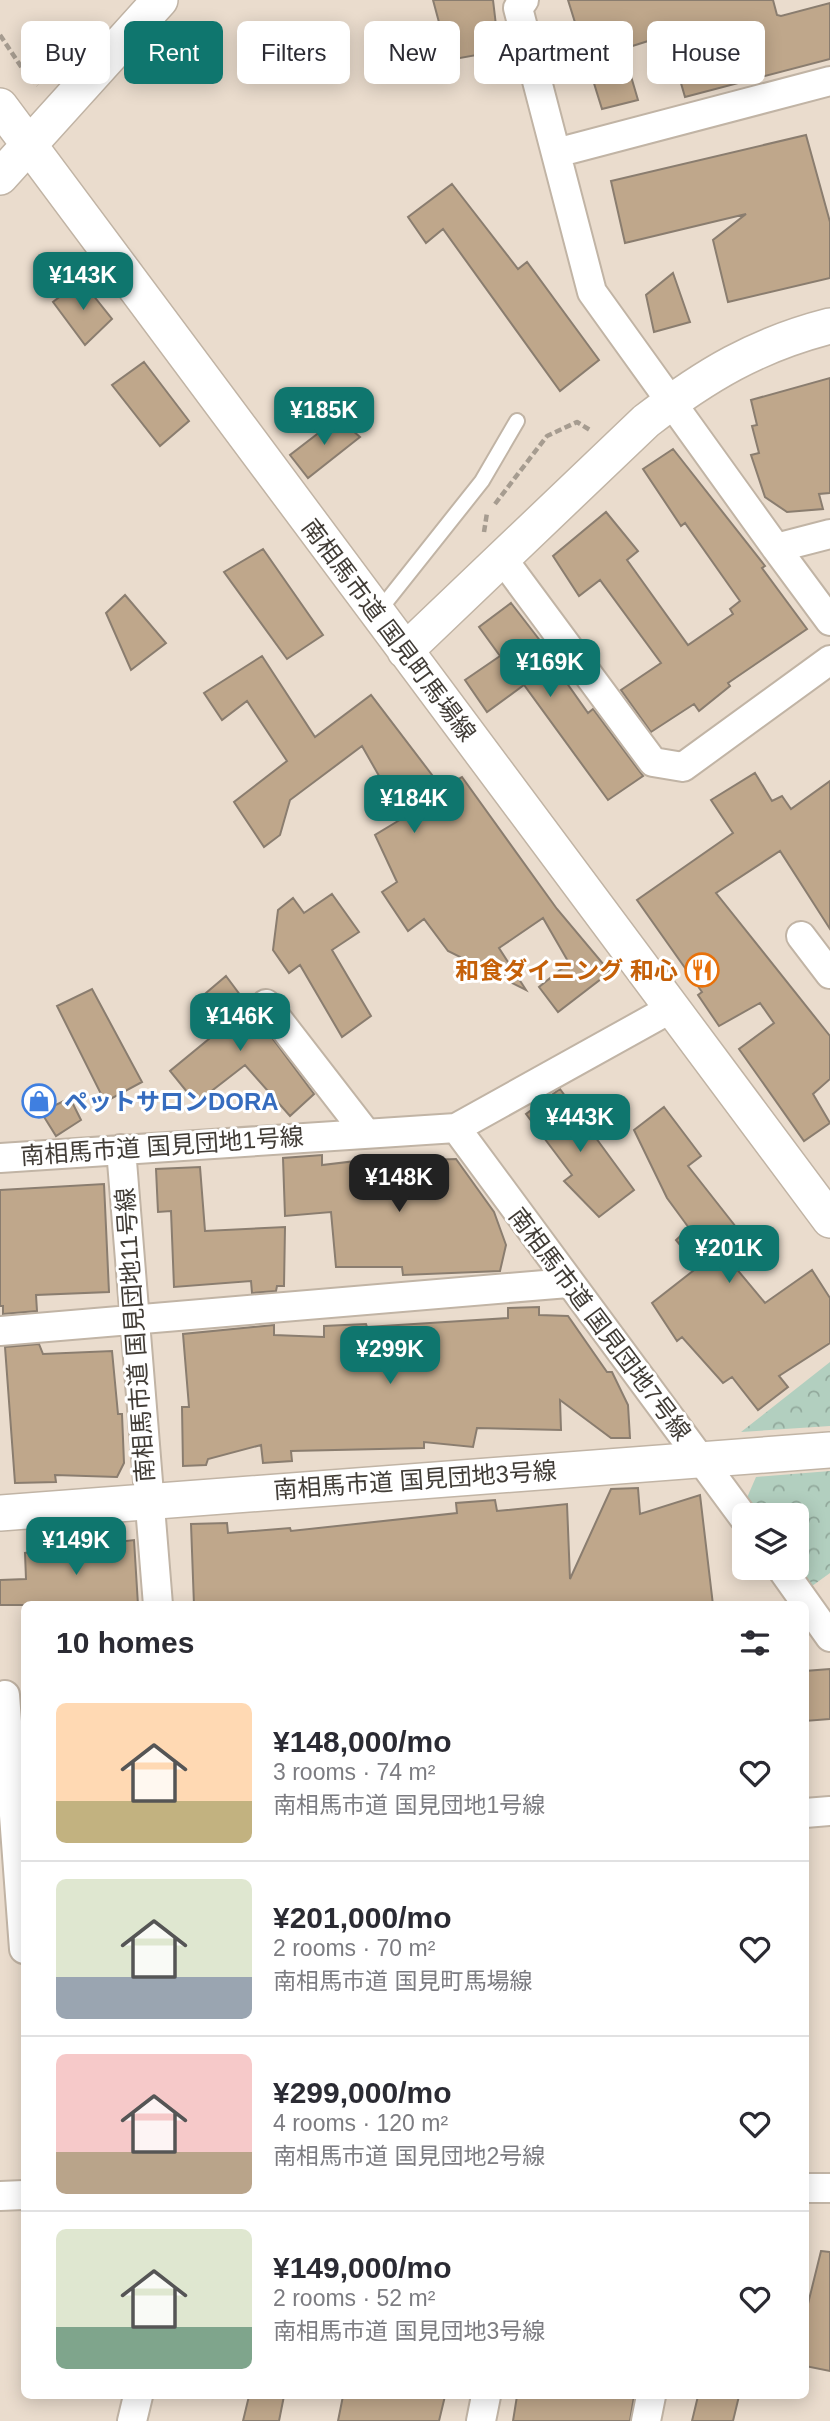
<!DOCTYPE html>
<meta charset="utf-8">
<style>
body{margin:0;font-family:Arial,"Noto Sans JP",sans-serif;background:#f2f2f3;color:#2b2b33;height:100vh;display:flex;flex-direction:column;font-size:26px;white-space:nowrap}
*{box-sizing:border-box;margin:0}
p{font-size:23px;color:#7c7c81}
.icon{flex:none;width:38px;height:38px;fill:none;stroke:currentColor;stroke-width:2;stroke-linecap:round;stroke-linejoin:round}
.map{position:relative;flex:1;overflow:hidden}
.drawer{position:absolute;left:21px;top:1601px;width:788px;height:798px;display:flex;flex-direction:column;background:#fff;border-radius:10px;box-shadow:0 4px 18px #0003}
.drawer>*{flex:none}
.guide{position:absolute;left:21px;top:21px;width:789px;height:63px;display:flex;gap:14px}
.controls{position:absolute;left:732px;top:1503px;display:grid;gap:14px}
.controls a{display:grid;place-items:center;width:77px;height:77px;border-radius:10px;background:#fff;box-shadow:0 4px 18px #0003;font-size:35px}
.price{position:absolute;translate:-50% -60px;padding:0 16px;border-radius:14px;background:#0f766e;color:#fff;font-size:23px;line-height:46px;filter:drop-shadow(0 2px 4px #0008)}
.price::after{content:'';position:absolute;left:50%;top:42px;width:21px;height:16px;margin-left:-10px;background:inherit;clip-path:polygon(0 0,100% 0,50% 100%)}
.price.on{background:#222;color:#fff}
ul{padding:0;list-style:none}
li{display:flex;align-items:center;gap:21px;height:175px;padding:0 35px}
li+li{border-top:2px solid #e1e1e2}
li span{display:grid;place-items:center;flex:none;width:196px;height:140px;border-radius:10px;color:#555}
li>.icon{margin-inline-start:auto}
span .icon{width:84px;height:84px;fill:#fffc;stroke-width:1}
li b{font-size:30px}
h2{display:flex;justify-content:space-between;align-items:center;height:84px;padding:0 35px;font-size:30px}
.chip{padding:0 24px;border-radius:10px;background:#fff;box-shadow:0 4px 18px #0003;font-size:24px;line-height:63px}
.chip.on{background:#0f766e;color:#fff}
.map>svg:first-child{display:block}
</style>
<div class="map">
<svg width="830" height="2421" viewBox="0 0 830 2421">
<defs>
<pattern id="park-crowns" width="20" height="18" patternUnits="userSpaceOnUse" patternTransform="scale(1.75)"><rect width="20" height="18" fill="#b2cfbf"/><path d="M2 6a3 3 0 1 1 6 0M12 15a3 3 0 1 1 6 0" fill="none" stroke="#92a99c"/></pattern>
</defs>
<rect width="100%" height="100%" fill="#eadccd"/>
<!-- park -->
<path fill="url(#park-crowns)" d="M 830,1362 L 830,1426 L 741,1432 Z
M 830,1471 L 830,1573 L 812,1586 L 796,1565 L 796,1516 L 758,1515 L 746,1500 L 756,1477 Z"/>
<!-- building -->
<path fill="#bfa78b" stroke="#8a7d6f" stroke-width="2" d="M 433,0 L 493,0 L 499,51 L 438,62 L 422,30 L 440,26 Z
M 568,0 L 773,0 L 777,15 L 781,16 L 830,3 L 830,59 L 685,97 L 667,35 L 623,49 L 638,100 L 602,109 Z
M 806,135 L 830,222 L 830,278 L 728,302 L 713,240 L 746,214 L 625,243 L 611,181 Z
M 452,184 L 518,269 L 527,262 L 599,360 L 560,391 L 443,229 L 426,243 L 408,217 Z
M 673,273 L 690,322 L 654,332 L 646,295 Z
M 81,280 L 112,319 L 85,345 L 53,302 Z
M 144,362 L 189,421 L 160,446 L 112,385 Z
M 830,378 L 830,493 L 819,494 L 823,509 L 787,512 L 765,497 L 751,455 L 759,453 L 752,426 L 757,425 L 751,400 Z
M 338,418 L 360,437 L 308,478 L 290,455 Z
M 673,449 L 765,566 L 762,568 L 807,629 L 728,683 L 730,686 L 699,711 L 694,704 L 651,732 L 621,690 L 661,663 L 600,580 L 579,596 L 553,556 L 606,512 L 638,551 L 627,560 L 688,645 L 733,614 L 730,609 L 740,601 L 685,523 L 681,526 L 643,469 Z
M 263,549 L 323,635 L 287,659 L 224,572 Z
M 125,595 L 166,643 L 131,670 L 106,613 Z
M 511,603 L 555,660 L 552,662 L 588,713 L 593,709 L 643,776 L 608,800 L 524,685 L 487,712 L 465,680 L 500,656 L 479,627 Z
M 262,656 L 315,737 L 371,695 L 442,788 L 462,777 L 557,909 L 610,972 L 558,1012 L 539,987 L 569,963 L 543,918 L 499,948 L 526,990 L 448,951 L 424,919 L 408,931 L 382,892 L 397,882 L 375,835 L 403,818 L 362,746 L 290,800 L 280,835 L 264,847 L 234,802 L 287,761 L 247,701 L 222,720 L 204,693 Z
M 755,773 L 772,801 L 782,796 L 791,809 L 830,781 L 830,929 L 780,851 L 716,893 L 830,1036 L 830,1079 L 813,1094 L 830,1123 L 804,1141 L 739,1049 L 774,1023 L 760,1003 L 719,1026 L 698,995 L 702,992 L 637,900 L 733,833 L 711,800 Z
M 332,894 L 359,932 L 332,950 L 371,1016 L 342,1037 L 300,965 L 289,973 L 273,950 L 278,910 L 293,898 L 304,913 Z
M 226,976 L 314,1094 L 290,1116 L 245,1065 L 196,1103 L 170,1071 L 221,1029 L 199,999 Z
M 92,989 L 142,1082 L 105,1102 L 57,1006 Z
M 560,1089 L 634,1190 L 599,1217 L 564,1181 L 572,1175 L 526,1114 Z
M 70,1098 L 81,1120 L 56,1136 L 41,1112 Z
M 664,1107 L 701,1156 L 688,1166 L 736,1227 L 715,1243 L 765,1303 L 812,1270 L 830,1298 L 830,1343 L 779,1376 L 788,1387 L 758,1410 L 732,1377 L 723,1383 L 682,1337 L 677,1341 L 652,1303 L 698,1267 L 676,1240 L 689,1228 L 667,1198 L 634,1130 Z
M 322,1155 L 322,1165 L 398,1156 L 398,1161 L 456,1159 L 494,1212 L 506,1245 L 500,1271 L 403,1275 L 402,1267 L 336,1267 L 331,1212 L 285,1216 L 283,1158 Z
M 200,1167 L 205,1231 L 285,1227 L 284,1286 L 277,1286 L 276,1291 L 252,1293 L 251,1281 L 174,1287 L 171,1211 L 158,1212 L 156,1169 Z
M 104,1184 L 109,1292 L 36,1295 L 37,1311 L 3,1314 L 3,1306 L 0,1306 L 0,1190 Z
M 539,1307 L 539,1315 L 568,1316 L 607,1372 L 612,1372 L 628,1405 L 630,1438 L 611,1438 L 560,1400 L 561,1430 L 477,1428 L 473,1447 L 424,1442 L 424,1448 L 291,1451 L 292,1461 L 263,1463 L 261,1445 L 208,1459 L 206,1465 L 183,1466 L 182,1407 L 189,1407 L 183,1334 L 274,1325 L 274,1335 L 324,1337 L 324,1326 L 366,1324 L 367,1327 L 508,1318 L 508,1308 Z
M 39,1344 L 43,1354 L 112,1351 L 118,1414 L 122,1414 L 124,1463 L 117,1477 L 55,1475 L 56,1482 L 15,1483 L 5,1347 Z
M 638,1488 L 640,1514 L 700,1495 L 713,1605 L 194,1605 L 191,1524 L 227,1523 L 228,1533 L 290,1528 L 291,1531 L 457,1513 L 456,1503 L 495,1500 L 497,1511 L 567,1504 L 570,1579 L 611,1489 Z
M 134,1540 L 138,1605 L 0,1605 L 0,1580 L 26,1579 L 25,1553 Z
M 830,1669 L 830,1719 L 805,1721 L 805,1671 Z
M 821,2251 L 830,2252 L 830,2371 L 805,2366 L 805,2316 Z
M 249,2396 L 284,2396 L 279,2421 L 243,2421 Z
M 343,2396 L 445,2396 L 439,2421 L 338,2421 Z
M 517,2396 L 634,2396 L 630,2421 L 513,2421 Z
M 698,2396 L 739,2396 L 733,2421 L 692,2421 Z"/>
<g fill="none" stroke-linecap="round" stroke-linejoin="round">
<defs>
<path id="service" d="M 378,612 L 482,481 L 517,421"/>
<path id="minor" d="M 524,0 L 518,8 L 592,292 L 776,548 L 830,534
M 556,153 L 830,81
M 776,548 L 830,621
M 502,558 L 653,762 L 683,767 L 830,660
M 801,936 L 830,974
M 266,1004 L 365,1132
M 456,1128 L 744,1518
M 121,1149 L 158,1605
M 0,1158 L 456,1128 L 670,1009
M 0,1331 L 568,1283
M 781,1568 L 830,1637
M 5,1695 L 24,1949
M 805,1813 L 830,1811
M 805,2188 L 830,2188
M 0,2196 L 24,2195
M 132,2421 L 138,2396
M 481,2421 L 486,2396
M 646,2421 L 651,2396"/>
<path id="tertiary" d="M 0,106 L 830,1220
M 0,177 L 160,0
M 405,651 L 646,421 C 706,375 756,345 830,326
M 0,1513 L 830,1450"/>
</defs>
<!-- service casing -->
<use href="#service" stroke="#c1b4a5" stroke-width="18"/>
<!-- minor casing -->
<use href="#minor" stroke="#c1b4a5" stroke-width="32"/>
<!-- tertiary casing -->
<use href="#tertiary" stroke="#c1b4a5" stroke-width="38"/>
<!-- path -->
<path stroke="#a69c90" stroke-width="4.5" stroke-dasharray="7 3.5" stroke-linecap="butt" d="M 0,35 L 26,74 L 38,85
M 495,504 L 547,436 L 577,422 L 590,430
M 484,532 L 487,513"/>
<!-- service -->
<use href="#service" stroke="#fff" stroke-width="14"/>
<!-- minor -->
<use href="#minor" stroke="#fff" stroke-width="28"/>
<!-- tertiary -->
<use href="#tertiary" stroke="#fff" stroke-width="35"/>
</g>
<!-- icons -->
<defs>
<symbol id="restaurant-ring" viewBox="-11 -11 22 22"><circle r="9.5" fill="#fff" stroke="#e8710a" stroke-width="1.5"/><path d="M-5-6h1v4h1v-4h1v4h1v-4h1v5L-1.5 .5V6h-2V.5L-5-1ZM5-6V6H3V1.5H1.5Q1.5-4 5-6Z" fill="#e8710a"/></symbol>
<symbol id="shop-ring" viewBox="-11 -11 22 22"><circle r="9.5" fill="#fff" stroke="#3f7fe0" stroke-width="1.5"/><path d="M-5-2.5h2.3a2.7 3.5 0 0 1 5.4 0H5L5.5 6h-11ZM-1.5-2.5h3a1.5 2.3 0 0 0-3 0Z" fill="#3f7fe0"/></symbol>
</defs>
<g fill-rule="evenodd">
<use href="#restaurant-ring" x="683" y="951" width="38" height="38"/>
<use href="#shop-ring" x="20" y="1082" width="38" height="38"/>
</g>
<g text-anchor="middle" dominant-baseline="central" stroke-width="6" stroke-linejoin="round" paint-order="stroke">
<!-- street labels -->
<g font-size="24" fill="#413c36" stroke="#fff">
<text transform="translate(389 630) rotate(53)">南相馬市道 国見町馬場線</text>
<text transform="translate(162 1146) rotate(-4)">南相馬市道 国見団地1号線</text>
<text transform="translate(600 1324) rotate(53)">南相馬市道 国見団地7号線</text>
<text transform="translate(135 1335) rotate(-94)">南相馬市道 国見団地11号線</text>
<text transform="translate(415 1480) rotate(-4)">南相馬市道 国見団地3号線</text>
</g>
<!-- food labels -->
<g font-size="24" font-weight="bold" fill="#c56008" stroke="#fff" text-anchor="end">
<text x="678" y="970">和食ダイニング 和心</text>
</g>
<!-- shop labels -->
<g font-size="24" font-weight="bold" fill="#366cbe" stroke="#fff" text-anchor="start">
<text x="64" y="1101">ペットサロンDORA</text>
</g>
</g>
</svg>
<div class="controls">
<a><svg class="icon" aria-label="layers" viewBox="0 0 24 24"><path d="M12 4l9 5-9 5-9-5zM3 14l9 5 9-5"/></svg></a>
</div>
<b class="price" style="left:83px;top:312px">¥143K</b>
<b class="price" style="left:324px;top:447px">¥185K</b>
<b class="price" style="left:550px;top:699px">¥169K</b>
<b class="price" style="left:414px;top:835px">¥184K</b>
<b class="price" style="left:240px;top:1053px">¥146K</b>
<b class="price" style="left:580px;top:1154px">¥443K</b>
<b class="price on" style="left:399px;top:1214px">¥148K</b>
<b class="price" style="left:729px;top:1285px">¥201K</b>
<b class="price" style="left:390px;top:1386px">¥299K</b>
<b class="price" style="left:76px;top:1577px">¥149K</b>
<div class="guide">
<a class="chip">Buy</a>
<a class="chip on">Rent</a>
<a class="chip">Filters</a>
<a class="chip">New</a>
<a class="chip">Apartment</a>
<a class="chip">House</a>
</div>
<section class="drawer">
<h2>10 homes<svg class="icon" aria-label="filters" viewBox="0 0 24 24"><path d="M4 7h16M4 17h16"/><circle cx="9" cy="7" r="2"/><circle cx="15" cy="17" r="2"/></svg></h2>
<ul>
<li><span style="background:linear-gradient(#ffd9b3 70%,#c2b280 0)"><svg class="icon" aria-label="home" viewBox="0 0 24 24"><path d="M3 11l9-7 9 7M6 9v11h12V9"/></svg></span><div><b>¥148,000/mo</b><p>3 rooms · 74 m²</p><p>南相馬市道 国見団地1号線</p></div><svg class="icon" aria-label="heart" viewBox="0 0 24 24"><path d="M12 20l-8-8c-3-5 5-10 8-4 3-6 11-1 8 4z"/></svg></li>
<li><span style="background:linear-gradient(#dfe7d0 70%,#9aa5b1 0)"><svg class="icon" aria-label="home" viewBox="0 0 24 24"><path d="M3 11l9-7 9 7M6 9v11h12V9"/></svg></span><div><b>¥201,000/mo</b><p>2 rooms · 70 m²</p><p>南相馬市道 国見町馬場線</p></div><svg class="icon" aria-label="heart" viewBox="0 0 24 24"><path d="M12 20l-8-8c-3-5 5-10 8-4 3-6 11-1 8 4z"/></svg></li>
<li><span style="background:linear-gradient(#f6c9c9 70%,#b9a48a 0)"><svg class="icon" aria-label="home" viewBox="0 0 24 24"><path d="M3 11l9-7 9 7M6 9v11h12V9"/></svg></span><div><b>¥299,000/mo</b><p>4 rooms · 120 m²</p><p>南相馬市道 国見団地2号線</p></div><svg class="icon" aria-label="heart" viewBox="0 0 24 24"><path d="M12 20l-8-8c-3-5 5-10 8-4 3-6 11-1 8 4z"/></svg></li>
<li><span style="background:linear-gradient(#dfe7d0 70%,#7fa58c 0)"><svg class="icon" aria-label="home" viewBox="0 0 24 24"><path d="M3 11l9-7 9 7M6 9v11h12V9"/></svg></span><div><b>¥149,000/mo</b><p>2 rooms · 52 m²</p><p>南相馬市道 国見団地3号線</p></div><svg class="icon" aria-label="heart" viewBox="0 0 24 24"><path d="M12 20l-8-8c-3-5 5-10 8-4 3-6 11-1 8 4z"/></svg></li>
</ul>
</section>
</div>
